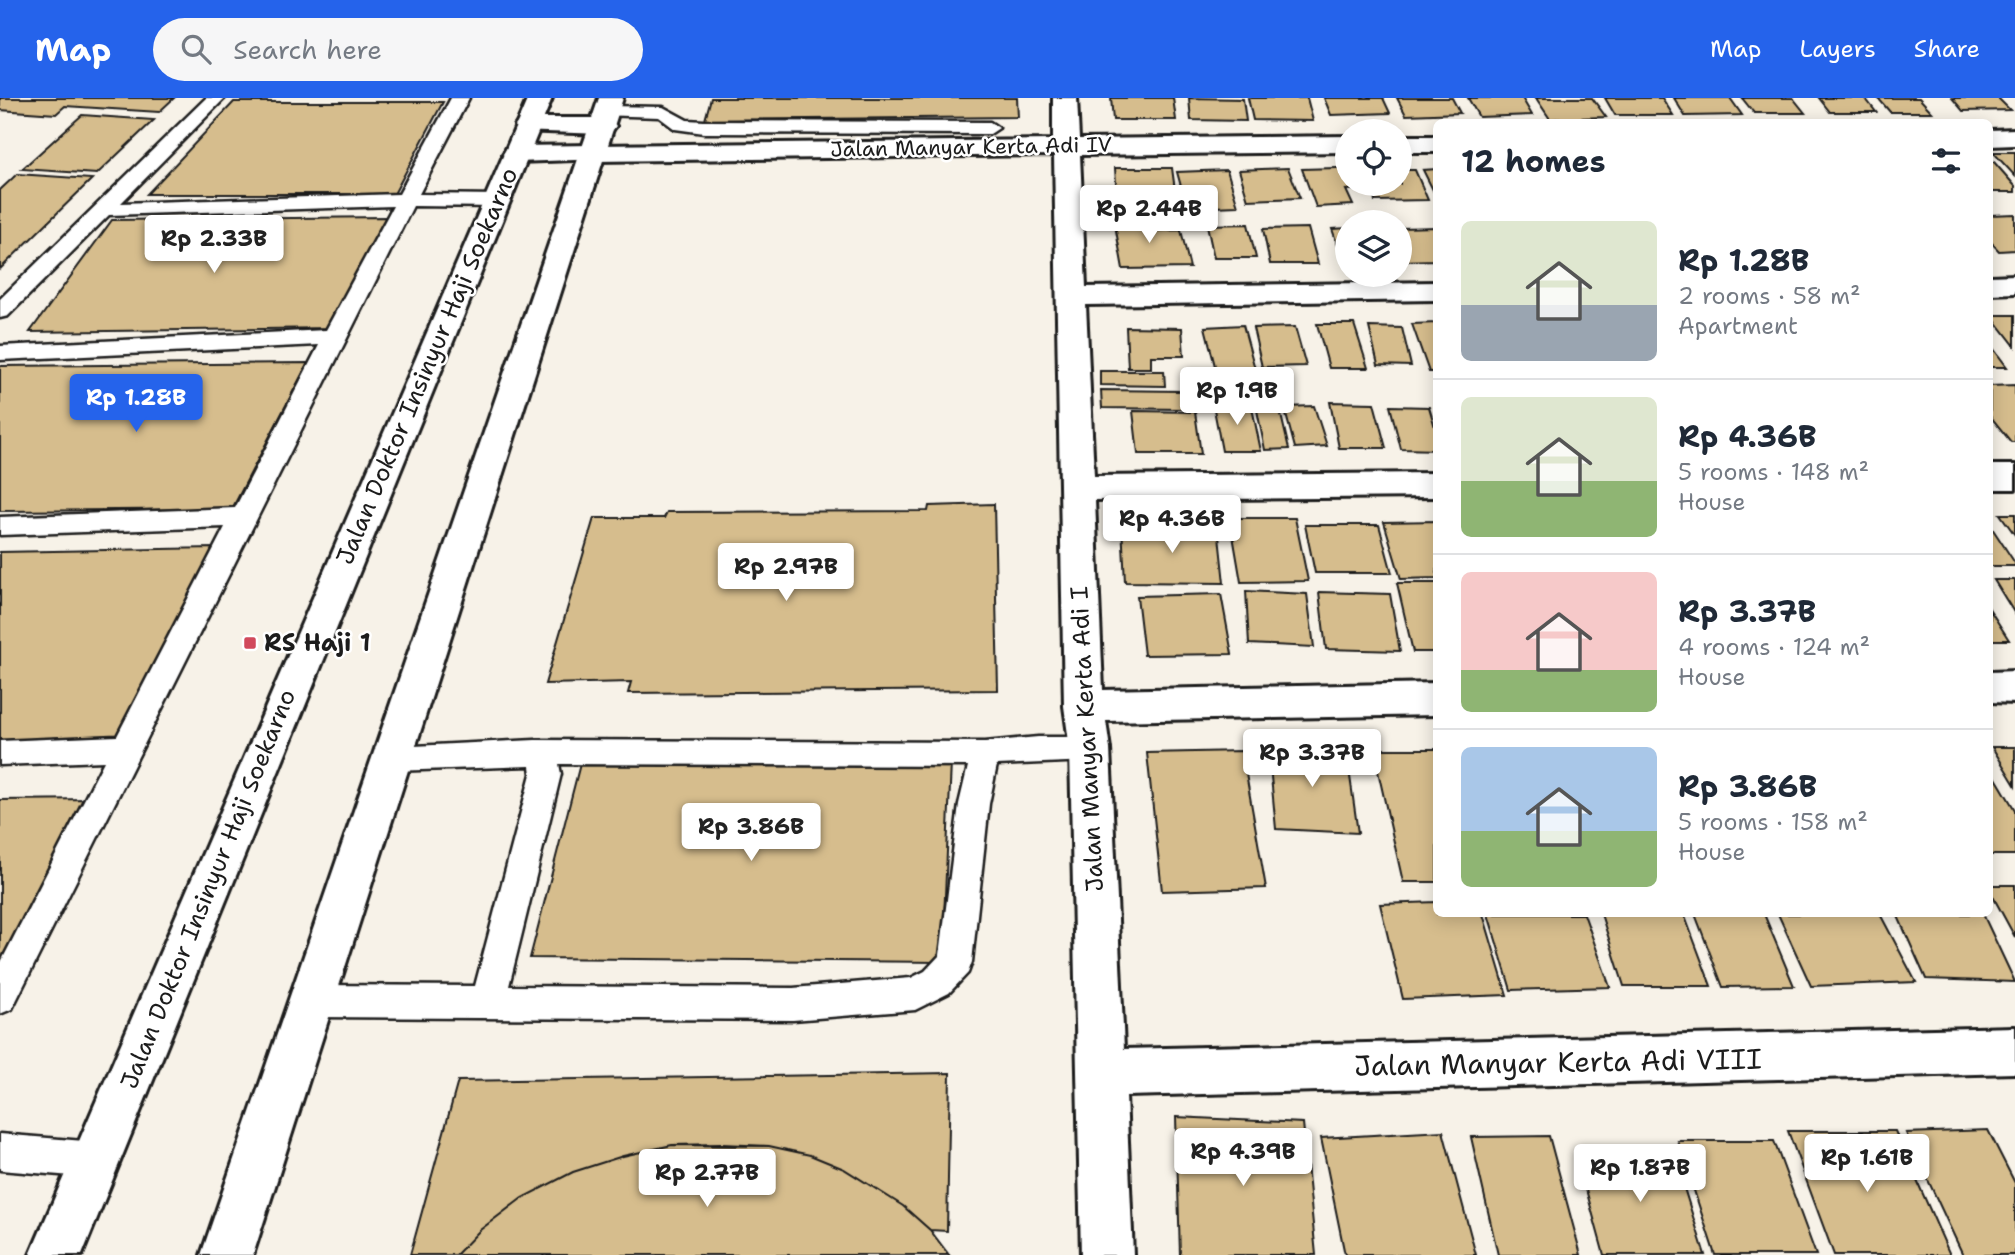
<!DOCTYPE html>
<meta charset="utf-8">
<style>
body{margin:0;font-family:"Shantell Sans",sans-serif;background:#f6f6f7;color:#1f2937;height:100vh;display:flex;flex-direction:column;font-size:26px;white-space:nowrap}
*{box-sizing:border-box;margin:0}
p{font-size:23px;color:#747a83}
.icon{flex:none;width:38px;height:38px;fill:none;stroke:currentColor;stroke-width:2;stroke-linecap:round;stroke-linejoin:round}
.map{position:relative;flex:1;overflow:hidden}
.side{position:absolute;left:1433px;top:21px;width:560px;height:798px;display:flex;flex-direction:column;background:#fff;border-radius:10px;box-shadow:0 4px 18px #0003}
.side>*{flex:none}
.buttons{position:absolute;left:1335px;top:21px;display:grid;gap:14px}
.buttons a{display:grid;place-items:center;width:77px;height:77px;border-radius:50%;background:#fff;box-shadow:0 4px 18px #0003;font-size:35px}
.price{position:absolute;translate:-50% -60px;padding:0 16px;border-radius:7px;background:#fff;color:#222;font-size:23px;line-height:46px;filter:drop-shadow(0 2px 4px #0008)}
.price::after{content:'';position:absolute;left:50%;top:42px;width:21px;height:16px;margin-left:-10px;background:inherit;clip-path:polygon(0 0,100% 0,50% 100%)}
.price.current{background:#2563eb;color:#fff}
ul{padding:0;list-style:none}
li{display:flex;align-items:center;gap:21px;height:175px;padding:0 28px}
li+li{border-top:2px solid #e0e1e3}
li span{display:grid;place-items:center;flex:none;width:196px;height:140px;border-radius:10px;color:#555}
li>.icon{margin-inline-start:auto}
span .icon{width:84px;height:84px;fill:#fffc;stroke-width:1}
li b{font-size:30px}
h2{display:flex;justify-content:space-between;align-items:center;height:84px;padding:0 28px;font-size:30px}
header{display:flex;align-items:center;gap:42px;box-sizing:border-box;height:98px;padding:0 35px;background:#2563eb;color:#fff}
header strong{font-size:33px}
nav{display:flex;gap:38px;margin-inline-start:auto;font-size:24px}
.search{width:490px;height:63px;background:#f6f6f7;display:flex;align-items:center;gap:18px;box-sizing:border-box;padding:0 24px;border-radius:38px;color:#747a83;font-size:26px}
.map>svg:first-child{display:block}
</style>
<header>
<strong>Map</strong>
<div class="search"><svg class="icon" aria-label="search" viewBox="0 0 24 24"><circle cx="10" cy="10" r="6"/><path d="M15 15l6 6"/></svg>Search here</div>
<nav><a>Map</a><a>Layers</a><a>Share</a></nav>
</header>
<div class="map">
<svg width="2015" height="1157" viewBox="0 0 2015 1157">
<rect width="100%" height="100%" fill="#f7f2e8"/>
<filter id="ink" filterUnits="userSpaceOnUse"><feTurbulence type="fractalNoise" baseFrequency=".0143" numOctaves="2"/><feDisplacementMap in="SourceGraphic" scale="14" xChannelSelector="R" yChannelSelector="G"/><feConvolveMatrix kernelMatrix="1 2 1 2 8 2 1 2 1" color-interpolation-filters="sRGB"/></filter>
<g filter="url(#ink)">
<!-- building -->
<path fill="#d6bd8d" stroke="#1c1c1c" stroke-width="2" d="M 0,0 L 174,0 L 159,14 L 65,8 L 56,16 L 0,12 Z
M 711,0 L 1017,0 L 1018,19 L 705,22 Z
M 1111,0 L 1173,0 L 1176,22 L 1113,22 Z
M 1189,0 L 1243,1 L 1246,23 L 1191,22 Z
M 1248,0 L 1307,0 L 1313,23 L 1253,22 Z
M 1324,0 L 1383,0 L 1390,15 L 1331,17 Z
M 1397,0 L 1452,0 L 1460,15 L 1406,17 Z
M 1468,0 L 1522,0 L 1532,17 L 1479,19 Z
M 1536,0 L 1592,0 L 1606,19 L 1550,21 Z
M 1605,0 L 1662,0 L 1673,17 L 1615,17 Z
M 1674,0 L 1730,0 L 1742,17 L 1685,18 Z
M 1742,0 L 1793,0 L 1805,15 L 1754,15 Z
M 1819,0 L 1865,0 L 1876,14 L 1830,14 Z
M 1878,0 L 1919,0 L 1932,14 L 1890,14 Z
M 1952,0 L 1998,0 L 2010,12 L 1963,13 Z
M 234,4 L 443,4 L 394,96 L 147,96 Z
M 82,17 L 154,22 L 97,76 L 22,71 Z
M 1993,54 L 2015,54 L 2015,78 Z
M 1990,64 L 1994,64 L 2015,88 L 2015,94 L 1990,94 Z
M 1115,70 L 1172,70 L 1178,115 L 1118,115 Z
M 1288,70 L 1300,100 L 1248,102 L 1239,72 Z
M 1337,70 L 1348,70 L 1348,86 L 1361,86 L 1363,91 L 1346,92 L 1353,107 L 1316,109 L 1302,71 Z
M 1437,71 L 1437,100 L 1423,72 Z
M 1227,72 L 1238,108 L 1187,110 L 1177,74 Z
M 1400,72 L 1415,72 L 1428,102 L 1375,103 L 1369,86 L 1400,86 Z
M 17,76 L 92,81 L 0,171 L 0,92 Z
M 1113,116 L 1144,116 L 1148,133 L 1181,132 L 1190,170 L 1123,171 Z
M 2015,116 L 2015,152 L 1999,153 L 1990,143 L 1990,117 Z
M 387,119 L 331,230 L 30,234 L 112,122 Z
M 1248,126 L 1256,160 L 1214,160 L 1207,127 Z
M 1437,129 L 1437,162 L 1401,163 L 1400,130 Z
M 1308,130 L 1318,166 L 1270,166 L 1263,131 Z
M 1348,130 L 1348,165 L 1344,165 L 1332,131 Z
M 1991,217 L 2015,217 L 2015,248 Z
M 1437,225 L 1437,274 L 1429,274 L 1412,226 Z
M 1317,226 L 1354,226 L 1368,270 L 1329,270 Z
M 1243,227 L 1255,271 L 1216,272 L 1205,229 Z
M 1126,229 L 1182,230 L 1184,258 L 1151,258 L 1151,270 L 1128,270 Z
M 1295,229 L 1306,268 L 1262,269 L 1253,230 Z
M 1369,229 L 1402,230 L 1411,268 L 1378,267 Z
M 1990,246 L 2007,269 L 1990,269 Z
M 308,265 L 232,411 L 0,413 L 0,268 Z
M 1100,273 L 1164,273 L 1165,288 L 1100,287 Z
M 1252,287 L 1274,287 L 1289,351 L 1265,352 Z
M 2015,287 L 2015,344 L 2011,344 L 1990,318 L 1990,288 Z
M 1101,292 L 1183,293 L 1185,311 L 1102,310 Z
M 1330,304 L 1374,305 L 1386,350 L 1339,350 Z
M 1251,305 L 1261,353 L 1222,353 L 1213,306 Z
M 1314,308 L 1327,348 L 1295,350 L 1284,309 Z
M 1390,308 L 1429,309 L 1437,336 L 1437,352 L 1401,351 Z
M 1133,313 L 1195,314 L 1201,356 L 1138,356 Z
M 994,406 L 998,592 L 628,595 L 631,584 L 545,586 L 594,420 L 664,420 L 667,414 L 928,413 L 929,408 Z
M 2000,416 L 2015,416 L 2015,437 Z
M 1230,420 L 1295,420 L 1308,483 L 1241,484 Z
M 1437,423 L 1437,480 L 1401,481 L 1384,424 Z
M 1305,427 L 1379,427 L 1392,475 L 1315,475 Z
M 1990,427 L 2015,465 L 2015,468 L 1990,468 Z
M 1122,428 L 1218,429 L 1224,485 L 1125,484 Z
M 214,450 L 120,643 L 0,646 L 0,454 Z
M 1994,482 L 2015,482 L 2015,516 Z
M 1397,485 L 1437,485 L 1437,554 L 1413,554 Z
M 1246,493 L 1307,496 L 1314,549 L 1249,546 Z
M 1319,494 L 1390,496 L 1400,553 L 1326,551 Z
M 1221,496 L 1232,556 L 1144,557 L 1137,498 Z
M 1990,512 L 2009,542 L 1990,542 Z
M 1268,647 L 1346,650 L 1358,735 L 1276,731 Z
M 1992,649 L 2015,649 L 2015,687 Z
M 1373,651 L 1437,651 L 1437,784 L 1403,784 Z
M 1242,653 L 1266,790 L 1162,793 L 1147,655 Z
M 581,662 L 951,665 L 942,864 L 530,860 Z
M 1990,670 L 2015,712 L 2015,757 L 1990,757 Z
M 95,701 L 0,895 L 0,702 Z
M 1990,787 L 2015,787 L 2015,839 L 1990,793 Z
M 1437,804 L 1437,816 L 1483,816 L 1507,897 L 1403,901 L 1380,806 Z
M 1488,816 L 1584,816 L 1610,889 L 1511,892 Z
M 1601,816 L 1684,816 L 1711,888 L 1624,888 Z
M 1695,816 L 1764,816 L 1794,888 L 1723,889 Z
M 1778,816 L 1880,816 L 1916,884 L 1811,888 Z
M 1897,816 L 1983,816 L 2015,884 L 1926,881 Z
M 950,975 L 947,1133 L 930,1132 L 903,1108 L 876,1091 L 844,1071 L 810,1057 L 769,1048 L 672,1047 L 623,1058 L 573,1074 L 522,1100 L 480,1132 L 456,1157 L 410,1157 L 458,983 Z
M 1176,1019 L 1303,1025 L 1316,1157 L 1180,1157 Z
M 1988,1032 L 2015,1085 L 2015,1157 L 1963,1157 L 1906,1035 Z
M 1443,1033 L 1476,1157 L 1345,1157 L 1321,1040 Z
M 1788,1033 L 1895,1033 L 1950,1157 L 1834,1157 Z
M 1549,1038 L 1581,1157 L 1498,1157 L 1471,1039 Z
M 1678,1043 L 1774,1043 L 1816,1157 L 1715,1157 Z
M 721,1046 L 769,1048 L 810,1057 L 844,1071 L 903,1108 L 930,1132 L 949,1157 L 456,1157 L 480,1132 L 522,1100 L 573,1074 L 623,1058 L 672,1047 Z
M 1576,1055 L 1673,1055 L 1705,1157 L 1604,1157 Z"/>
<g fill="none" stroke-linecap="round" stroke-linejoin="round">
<defs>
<path id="lane" d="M 206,0 L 225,0 L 121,105 L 399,96 L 451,0 L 469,0 L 419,96 L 499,97 L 509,103 L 499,109 L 413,108 L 12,911 L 0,916 L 0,866 L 104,663 L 0,667 L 0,643 L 117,638 L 225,429 L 0,437 L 0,419 L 235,410 L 319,247 L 0,262 L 0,248 L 326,232 L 393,108 L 109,117 L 8,218 L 0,220 L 0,201 Z
M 606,8 L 663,9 L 687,22 L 704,23 L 990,24 L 999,30 L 990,36 L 704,35 L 675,31 L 659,19 L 600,17 L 597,13 Z
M 1038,639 L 1090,639 L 1100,642 L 1105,651 L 1100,660 L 1090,663 L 997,667 L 989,706 L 972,864 L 968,875 L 949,895 L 915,912 L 793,922 L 314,919 L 302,914 L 297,903 L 302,892 L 314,887 L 475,888 L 531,676 L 530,668 L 394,673 L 384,670 L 379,661 L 384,652 L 394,649 L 535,642 L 985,644 ZM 559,666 L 968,668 L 959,706 L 940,857 L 925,873 L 911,880 L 793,890 L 509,888 L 561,676 Z
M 0,1036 L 96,1044 L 109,1049 L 114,1062 L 109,1075 L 96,1080 L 0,1072 Z"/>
<path id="street" d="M 1053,0 L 1077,0 L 1079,41 L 1348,38 L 1348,54 L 1080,57 L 1086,189 L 1437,184 L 1437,202 L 1086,207 L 1094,378 L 1437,375 L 1437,399 L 1095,402 L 1103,592 L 1437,585 L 1437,617 L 1106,623 L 1110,651 L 1124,951 L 2015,929 L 2015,975 L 1126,998 L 1133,1157 L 1081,1157 L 1070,651 L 1064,608 L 1054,57 L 595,63 L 586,61 L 582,55 L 586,49 L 595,47 L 1053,42 Z
M 2015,31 L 2015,47 L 1990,48 L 1990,32 Z
M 1400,38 L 1437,38 L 1437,54 L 1400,54 Z
M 2015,177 L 2015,195 L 1990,196 L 1990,178 Z
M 1990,367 L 2015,367 L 2015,391 L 1990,391 Z
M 2015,573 L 2015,605 L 1990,604 L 1990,574 Z"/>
<path id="secondary" d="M 528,20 L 603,20 L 612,23 L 616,28 L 612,33 L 603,36 L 519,33 L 515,28 L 519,23 Z
M 595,47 L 604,49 L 608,55 L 604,61 L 516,64 L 507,62 L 503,56 L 507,50 L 516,48 Z"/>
<path id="primary" d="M 528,0 L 552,0 L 82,1157 L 30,1157 Z
M 599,0 L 623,0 L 253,1157 L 201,1157 Z"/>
</defs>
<!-- lane casing -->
<use href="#lane" stroke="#1c1c1c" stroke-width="5"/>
<!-- street casing -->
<use href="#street" stroke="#1c1c1c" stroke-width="6"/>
<!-- secondary casing -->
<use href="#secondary" stroke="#1c1c1c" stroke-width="6"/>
<!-- primary casing -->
<use href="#primary" stroke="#1c1c1c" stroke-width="6"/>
<!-- lane -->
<use href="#lane" fill="#fff" fill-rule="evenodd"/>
<!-- street -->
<use href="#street" fill="#fff" fill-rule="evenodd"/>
<!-- secondary -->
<use href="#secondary" fill="#fff" fill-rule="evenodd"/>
<!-- primary -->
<use href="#primary" fill="#fff" fill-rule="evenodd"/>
</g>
</g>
<!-- markers -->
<rect fill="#d1495b" stroke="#fff" stroke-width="2.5" x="243" y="538" width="14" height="14" rx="3.5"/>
<g text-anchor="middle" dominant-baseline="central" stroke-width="5" stroke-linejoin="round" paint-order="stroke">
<!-- far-street labels -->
<g font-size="21" fill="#1c1c1c" stroke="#fff">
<text transform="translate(971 49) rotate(-1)">Jalan Manyar Kerta Adi IV</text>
</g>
<!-- street labels -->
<g font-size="24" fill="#1c1c1c" stroke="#fff">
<text transform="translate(427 268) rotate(-67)">Jalan Doktor Insinyur Haji Soekarno</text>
<text transform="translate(1087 641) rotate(-93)">Jalan Manyar Kerta Adi I</text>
<text transform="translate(208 791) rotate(-68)">Jalan Doktor Insinyur Haji Soekarno</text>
</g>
<!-- poi labels -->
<g font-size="24" font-weight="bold" fill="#1c1c1c" stroke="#fff" text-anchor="start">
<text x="264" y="545">RS Haji 1</text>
</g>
<!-- near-street labels -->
<g font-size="28" fill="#1c1c1c" stroke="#fff">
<text transform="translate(1558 964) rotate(-1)">Jalan Manyar Kerta Adi VIII</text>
</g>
</g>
</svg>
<div class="buttons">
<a><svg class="icon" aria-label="locate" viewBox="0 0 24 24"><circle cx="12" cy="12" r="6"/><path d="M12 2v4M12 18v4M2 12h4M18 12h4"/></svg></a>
<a><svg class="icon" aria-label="layers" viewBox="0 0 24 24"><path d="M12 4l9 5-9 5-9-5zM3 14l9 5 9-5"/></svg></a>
</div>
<b class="price" style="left:1149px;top:147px">Rp 2.44B</b>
<b class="price" style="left:214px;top:177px">Rp 2.33B</b>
<b class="price" style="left:1237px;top:329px">Rp 1.9B</b>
<b class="price current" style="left:136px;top:336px">Rp 1.28B</b>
<b class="price" style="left:1172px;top:457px">Rp 4.36B</b>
<b class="price" style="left:786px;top:505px">Rp 2.97B</b>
<b class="price" style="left:1312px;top:691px">Rp 3.37B</b>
<b class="price" style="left:751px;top:765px">Rp 3.86B</b>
<b class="price" style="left:1243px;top:1090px">Rp 4.39B</b>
<b class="price" style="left:1867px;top:1096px">Rp 1.61B</b>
<b class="price" style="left:1640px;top:1106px">Rp 1.87B</b>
<b class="price" style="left:707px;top:1111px">Rp 2.77B</b>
<section class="side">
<h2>12 homes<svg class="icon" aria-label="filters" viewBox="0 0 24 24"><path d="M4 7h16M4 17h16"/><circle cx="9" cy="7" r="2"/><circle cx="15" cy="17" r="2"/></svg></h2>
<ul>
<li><span style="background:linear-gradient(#dfe7d0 60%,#9aa5b1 0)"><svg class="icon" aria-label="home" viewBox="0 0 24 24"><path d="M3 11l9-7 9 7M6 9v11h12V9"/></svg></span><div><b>Rp 1.28B</b><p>2 rooms · 58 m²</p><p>Apartment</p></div></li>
<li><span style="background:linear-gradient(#dfe7d0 60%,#8fb573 0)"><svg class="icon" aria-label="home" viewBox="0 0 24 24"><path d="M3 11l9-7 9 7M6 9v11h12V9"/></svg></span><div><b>Rp 4.36B</b><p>5 rooms · 148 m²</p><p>House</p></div></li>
<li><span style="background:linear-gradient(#f6c9c9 70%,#8fb573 0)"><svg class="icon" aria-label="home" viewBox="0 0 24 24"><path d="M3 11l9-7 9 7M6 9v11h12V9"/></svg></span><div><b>Rp 3.37B</b><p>4 rooms · 124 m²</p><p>House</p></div></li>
<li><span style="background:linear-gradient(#a9c7e8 60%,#8fb573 0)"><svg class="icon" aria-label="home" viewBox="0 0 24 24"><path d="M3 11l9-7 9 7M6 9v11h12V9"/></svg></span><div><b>Rp 3.86B</b><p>5 rooms · 158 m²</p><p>House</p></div></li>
</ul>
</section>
</div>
